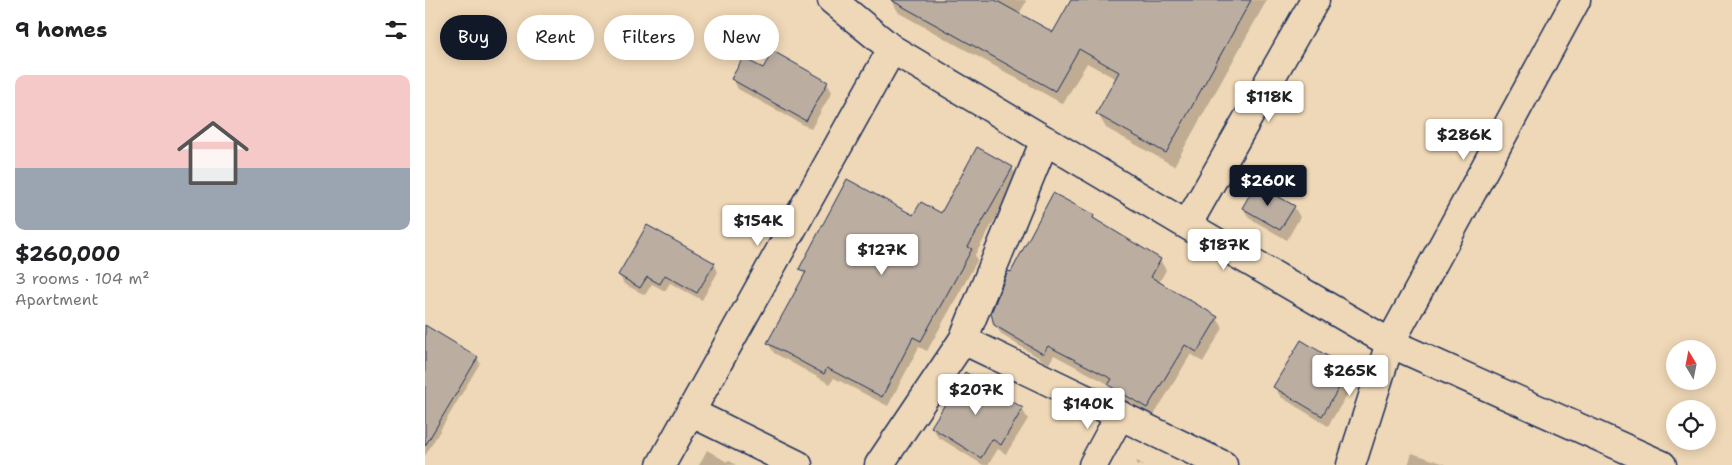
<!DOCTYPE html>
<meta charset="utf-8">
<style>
body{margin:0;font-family:"Shantell Sans",sans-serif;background:#f6f6f6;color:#202124;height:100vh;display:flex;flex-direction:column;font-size:19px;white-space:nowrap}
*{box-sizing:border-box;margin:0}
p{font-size:16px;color:#757577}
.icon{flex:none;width:28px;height:28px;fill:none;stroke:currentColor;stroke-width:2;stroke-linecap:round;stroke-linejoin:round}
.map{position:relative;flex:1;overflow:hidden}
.sheet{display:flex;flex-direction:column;background:#fff;width:425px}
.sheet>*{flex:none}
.banner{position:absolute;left:15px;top:15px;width:475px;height:45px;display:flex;gap:10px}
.needle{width:32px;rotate:350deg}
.controls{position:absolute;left:1241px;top:340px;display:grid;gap:10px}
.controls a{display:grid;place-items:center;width:50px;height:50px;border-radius:50%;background:#fff;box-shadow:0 2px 12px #0003;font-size:25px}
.price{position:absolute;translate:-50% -42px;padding:0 11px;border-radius:5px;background:#fff;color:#222;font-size:16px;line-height:32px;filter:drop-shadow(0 1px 2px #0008)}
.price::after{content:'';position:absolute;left:50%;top:30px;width:15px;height:11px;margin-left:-8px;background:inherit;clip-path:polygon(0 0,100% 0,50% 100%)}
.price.active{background:#111827;color:#fff}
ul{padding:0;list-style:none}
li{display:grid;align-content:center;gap:10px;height:265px;padding:0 15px}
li+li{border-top:1px solid #e0e0e0}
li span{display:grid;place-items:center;height:155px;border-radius:10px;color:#555}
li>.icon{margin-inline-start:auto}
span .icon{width:90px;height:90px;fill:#fffc;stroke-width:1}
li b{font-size:21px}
h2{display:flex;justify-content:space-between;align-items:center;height:60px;padding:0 15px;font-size:21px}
.pill{padding:0 18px;border-radius:22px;background:#fff;box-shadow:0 2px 12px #0003;font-size:18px;line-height:45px}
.pill.active{background:#111827;color:#fff}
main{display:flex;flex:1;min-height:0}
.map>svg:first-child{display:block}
</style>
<main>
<section class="sheet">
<h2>9 homes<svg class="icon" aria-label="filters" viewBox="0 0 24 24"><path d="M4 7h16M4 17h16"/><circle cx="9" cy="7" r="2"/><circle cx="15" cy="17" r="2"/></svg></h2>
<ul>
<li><span style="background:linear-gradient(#f6c9c9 60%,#9aa5b1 0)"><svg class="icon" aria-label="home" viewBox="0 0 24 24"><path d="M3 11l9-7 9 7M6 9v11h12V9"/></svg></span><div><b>$260,000</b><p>3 rooms · 104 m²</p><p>Apartment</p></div></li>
</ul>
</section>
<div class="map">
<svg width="1307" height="465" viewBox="0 0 1307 465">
<rect width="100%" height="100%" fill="#efd8b7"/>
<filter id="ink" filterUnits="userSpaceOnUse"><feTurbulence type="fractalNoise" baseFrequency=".02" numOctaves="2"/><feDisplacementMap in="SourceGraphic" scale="10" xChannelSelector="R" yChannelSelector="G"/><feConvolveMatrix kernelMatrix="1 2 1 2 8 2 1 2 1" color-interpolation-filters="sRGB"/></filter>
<g filter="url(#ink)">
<!-- shadow -->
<path fill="#0003" d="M 466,0 L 600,0 L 601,2 L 594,14 L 629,34 L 648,0 L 842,0 L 749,166 L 681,128 L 673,114 L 691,79 L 662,63 L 638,104 L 474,13 Z
M 339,70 L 402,83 L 407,92 L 386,129 L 313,89 L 308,79 Z
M 587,168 L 593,178 L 550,255 L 552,261 L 502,351 L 494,347 L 463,406 L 409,378 L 405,384 L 349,353 L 343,343 L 380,276 L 376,269 L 489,217 L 516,214 Z
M 869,207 L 875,217 L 862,240 L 824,218 L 818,208 Z
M 668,216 L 671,221 L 735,260 L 741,270 L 734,283 L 792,318 L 798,328 L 778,362 L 766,354 L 728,417 L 691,396 L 685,385 L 629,355 L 624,364 L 577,335 L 570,325 L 586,274 Z
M 289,263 L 293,272 L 277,300 L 245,283 L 240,291 L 227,284 L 220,295 L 199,284 L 194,275 Z
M 0,327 L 52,357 L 55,363 L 0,456 Z
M 913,364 L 919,375 L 924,392 L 903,426 L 856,397 L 849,387 Z
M 597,409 L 603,419 L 581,454 L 573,449 L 563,465 L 558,465 L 513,437 L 507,427 Z
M 282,450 L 302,462 L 303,460 L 311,465 L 274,465 Z
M 987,453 L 1020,464 L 1021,465 L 983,465 Z
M 712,461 L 719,465 L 710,465 Z"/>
<!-- building -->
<path fill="#bbaea1" stroke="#1b2f5e" d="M 466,0 L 570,0 L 628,32 L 646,0 L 826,0 L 741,153 L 671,114 L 694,72 L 654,49 L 630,91 Z
M 348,51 L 403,82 L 381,121 L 306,79 L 318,58 L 338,68 Z
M 552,147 L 588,167 L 543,247 L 547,249 L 496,341 L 488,337 L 457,397 L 402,368 L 399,374 L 342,343 L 381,272 L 374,269 L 422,179 L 488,215 L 496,202 L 516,213 Z
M 831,184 L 870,206 L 855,230 L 817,208 Z
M 628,193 L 669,215 L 668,218 L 736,259 L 726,277 L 793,317 L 772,352 L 760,345 L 722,408 L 683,385 L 687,379 L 623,346 L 618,354 L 569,325 L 566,313 L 583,271 L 586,272 Z
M 222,225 L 290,263 L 272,293 L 240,275 L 235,284 L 222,277 L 215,288 L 193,275 Z
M 0,325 L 53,357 L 0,446 Z
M 876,340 L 914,363 L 918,381 L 897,416 L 848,387 Z
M 540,372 L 598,408 L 576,445 L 567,439 L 556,458 L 506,427 Z"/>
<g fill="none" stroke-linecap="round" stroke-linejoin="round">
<defs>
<path id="minor" d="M 407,0 L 467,49 L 762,225 L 965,343 L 1237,465
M 762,225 L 890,0
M 538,340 L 798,465
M 265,412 L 373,465
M 236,465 L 467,49
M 454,465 L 538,340 L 620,140
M 668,465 L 695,415
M 926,465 L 965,343 L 1151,0"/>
</defs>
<!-- minor casing -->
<use href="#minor" stroke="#1b2f5e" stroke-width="31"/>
<!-- minor -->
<use href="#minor" stroke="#efd8b7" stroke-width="28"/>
</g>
</g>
</svg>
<div class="controls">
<a><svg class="needle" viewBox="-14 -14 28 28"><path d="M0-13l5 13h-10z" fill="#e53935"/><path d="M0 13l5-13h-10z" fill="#757577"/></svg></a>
<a><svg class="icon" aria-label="locate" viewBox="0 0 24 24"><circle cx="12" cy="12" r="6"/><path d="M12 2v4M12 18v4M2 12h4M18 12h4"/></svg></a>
</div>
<b class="price" style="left:844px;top:123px">$118K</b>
<b class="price" style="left:1039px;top:161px">$286K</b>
<b class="price active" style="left:843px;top:207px">$260K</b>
<b class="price" style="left:333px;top:247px">$154K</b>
<b class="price" style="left:799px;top:271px">$187K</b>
<b class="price" style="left:457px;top:276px">$127K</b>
<b class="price" style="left:925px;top:397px">$265K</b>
<b class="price" style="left:551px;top:416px">$207K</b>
<b class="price" style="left:663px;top:430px">$140K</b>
<div class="banner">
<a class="pill active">Buy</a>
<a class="pill">Rent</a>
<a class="pill">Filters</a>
<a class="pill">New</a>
</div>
</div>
</main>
